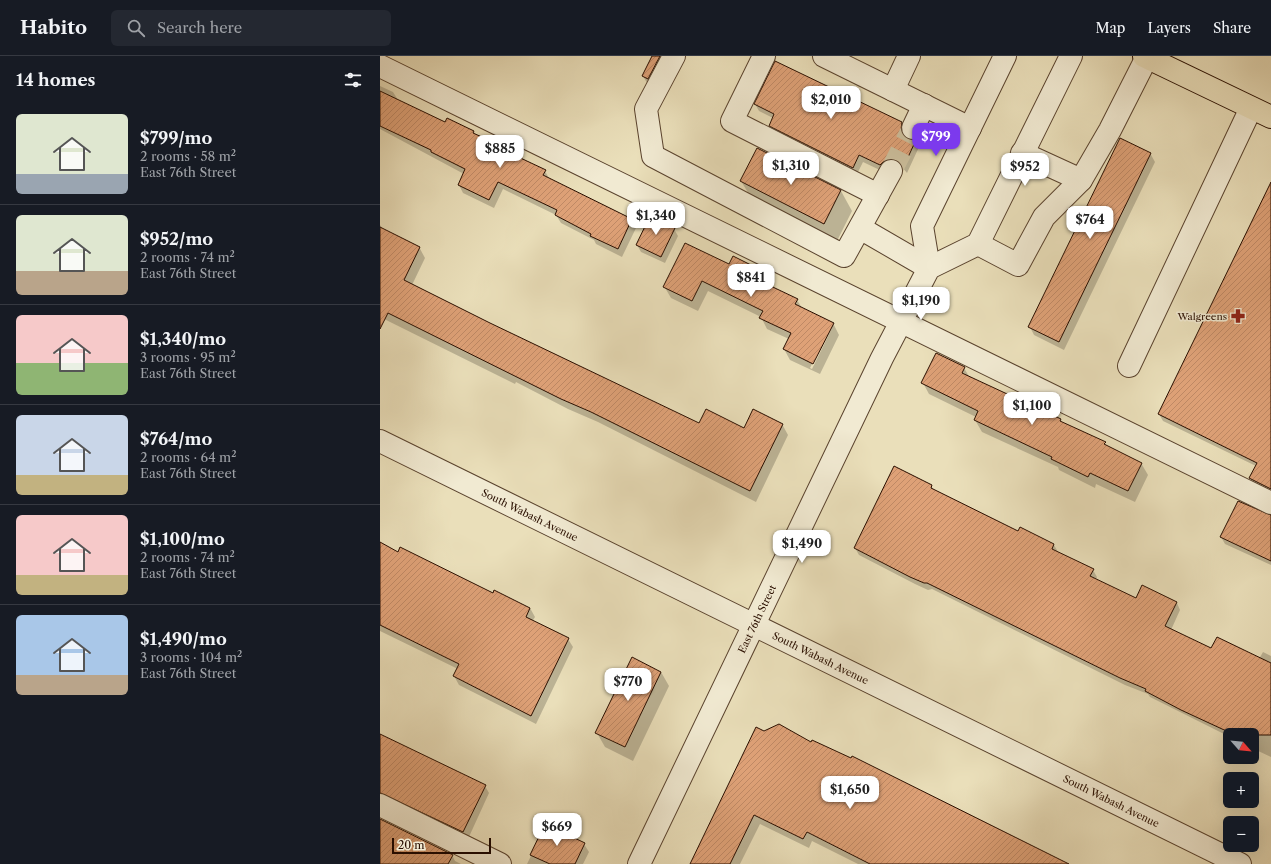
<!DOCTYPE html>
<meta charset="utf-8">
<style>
body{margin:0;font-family:"Libre Caslon Text",serif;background:#242831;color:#f1f3f6;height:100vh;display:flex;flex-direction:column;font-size:15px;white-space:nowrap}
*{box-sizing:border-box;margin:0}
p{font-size:13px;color:#9ea1a6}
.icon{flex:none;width:22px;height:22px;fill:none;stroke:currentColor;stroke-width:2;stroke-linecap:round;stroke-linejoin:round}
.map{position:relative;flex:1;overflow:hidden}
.sheet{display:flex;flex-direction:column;background:#171b24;width:380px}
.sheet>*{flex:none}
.needle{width:26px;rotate:117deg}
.fabs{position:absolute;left:843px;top:672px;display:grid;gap:8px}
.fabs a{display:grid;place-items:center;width:36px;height:36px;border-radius:6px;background:#171b24;box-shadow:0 4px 16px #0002;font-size:20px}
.scale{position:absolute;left:12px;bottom:10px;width:99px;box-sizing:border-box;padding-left:4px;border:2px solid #2a0f00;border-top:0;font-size:11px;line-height:14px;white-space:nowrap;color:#2a0f00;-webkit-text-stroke:3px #f1ead2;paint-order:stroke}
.price{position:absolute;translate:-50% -34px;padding:0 9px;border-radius:8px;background:#fff;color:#222;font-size:13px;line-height:26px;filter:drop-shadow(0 1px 2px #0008)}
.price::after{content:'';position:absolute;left:50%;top:24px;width:12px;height:9px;margin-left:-6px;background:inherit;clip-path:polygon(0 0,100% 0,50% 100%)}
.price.current{background:#7c3aed;color:#fff}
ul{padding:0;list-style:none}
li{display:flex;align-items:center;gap:12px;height:100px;padding:0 16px}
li+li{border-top:1px solid #363941}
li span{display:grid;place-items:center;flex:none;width:112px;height:80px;border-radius:6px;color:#555}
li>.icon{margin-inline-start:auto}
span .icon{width:48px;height:48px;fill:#fffc;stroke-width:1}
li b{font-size:17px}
h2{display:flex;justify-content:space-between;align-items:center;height:48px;padding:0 16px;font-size:17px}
header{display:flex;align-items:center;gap:24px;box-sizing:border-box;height:56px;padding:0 20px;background:#171b24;border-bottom:1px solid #363941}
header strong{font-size:19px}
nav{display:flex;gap:22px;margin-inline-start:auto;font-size:14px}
.search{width:280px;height:36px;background:#242831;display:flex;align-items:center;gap:10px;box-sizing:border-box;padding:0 14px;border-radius:6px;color:#9ea1a6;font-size:15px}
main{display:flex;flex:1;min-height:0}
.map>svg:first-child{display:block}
</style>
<header>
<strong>Habito</strong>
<div class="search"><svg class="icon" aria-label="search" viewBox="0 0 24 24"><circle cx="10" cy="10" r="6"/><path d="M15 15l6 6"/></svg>Search here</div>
<nav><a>Map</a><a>Layers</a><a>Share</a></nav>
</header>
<main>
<section class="sheet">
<h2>14 homes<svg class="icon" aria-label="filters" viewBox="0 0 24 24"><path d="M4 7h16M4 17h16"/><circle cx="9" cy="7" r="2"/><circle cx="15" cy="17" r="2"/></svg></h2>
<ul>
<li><span style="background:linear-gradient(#dfe7d0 75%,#9aa5b1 0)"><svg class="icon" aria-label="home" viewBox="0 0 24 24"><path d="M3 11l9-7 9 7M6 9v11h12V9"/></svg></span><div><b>$799/mo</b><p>2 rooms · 58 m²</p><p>East 76th Street</p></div></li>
<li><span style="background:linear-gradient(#dfe7d0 70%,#b9a48a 0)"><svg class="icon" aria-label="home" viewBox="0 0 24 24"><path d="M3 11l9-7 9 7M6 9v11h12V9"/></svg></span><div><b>$952/mo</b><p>2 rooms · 74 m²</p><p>East 76th Street</p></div></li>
<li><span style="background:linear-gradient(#f6c9c9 60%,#8fb573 0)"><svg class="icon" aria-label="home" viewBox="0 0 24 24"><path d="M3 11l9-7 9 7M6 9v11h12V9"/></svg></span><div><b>$1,340/mo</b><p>3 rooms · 95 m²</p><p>East 76th Street</p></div></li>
<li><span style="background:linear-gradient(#c9d6e8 75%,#c2b280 0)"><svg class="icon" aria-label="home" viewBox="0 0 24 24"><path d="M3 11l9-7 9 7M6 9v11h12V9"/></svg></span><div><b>$764/mo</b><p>2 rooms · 64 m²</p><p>East 76th Street</p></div></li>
<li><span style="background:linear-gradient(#f6c9c9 75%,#c2b280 0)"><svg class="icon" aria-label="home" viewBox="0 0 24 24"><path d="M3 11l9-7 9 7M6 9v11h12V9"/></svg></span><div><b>$1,100/mo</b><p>2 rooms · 74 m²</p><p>East 76th Street</p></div></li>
<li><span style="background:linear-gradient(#a9c7e8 75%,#b9a48a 0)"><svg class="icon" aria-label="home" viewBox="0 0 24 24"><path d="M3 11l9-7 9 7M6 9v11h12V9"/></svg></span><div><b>$1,490/mo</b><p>3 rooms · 104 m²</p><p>East 76th Street</p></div></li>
</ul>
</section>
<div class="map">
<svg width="891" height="808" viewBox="0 0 891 808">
<defs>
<pattern id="building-hatch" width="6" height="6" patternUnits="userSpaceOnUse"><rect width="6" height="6" fill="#dea177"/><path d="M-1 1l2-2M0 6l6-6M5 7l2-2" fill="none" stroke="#bf8965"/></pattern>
</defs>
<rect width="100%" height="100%" fill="#eadfba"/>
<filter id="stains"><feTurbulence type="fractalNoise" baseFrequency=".005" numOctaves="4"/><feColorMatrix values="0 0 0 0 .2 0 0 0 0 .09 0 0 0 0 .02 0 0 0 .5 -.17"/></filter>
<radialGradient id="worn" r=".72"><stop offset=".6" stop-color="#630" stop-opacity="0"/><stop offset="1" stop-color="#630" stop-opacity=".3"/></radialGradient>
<!-- shadow -->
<path fill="#0003" fill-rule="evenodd" d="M 273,0 L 288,0 L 272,29 L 267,27 L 263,20 Z
M 0,30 L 13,36 L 18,44 L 66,67 L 68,63 L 94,76 L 96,79 L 132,96 L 134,100 L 165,115 L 170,124 L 251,164 L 256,172 L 242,201 L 216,188 L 214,184 L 181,167 L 176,159 L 123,133 L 114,152 L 83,137 L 79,129 L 84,118 L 0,73 Z
M 375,48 L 521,67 L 525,74 L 524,81 L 528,84 L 535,85 L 539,91 L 527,117 L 522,111 L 516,109 L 504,116 L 483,106 L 477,118 L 394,76 L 390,69 L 393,62 L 379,55 Z
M 378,93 L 461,135 L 472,155 L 456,187 L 373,145 L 361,125 Z
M 770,97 L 775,106 L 684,294 L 654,279 L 650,271 Z
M 891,163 L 891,438 L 874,429 L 870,422 L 876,410 L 783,365 L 779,358 Z
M 0,169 L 3,173 L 39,191 L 45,202 L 32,229 L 86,256 L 319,369 L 364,373 L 402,368 L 408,379 L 376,446 L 218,366 L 188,353 L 136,326 L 135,328 L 0,261 Z
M 294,173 L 298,180 L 285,207 L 261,196 L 257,189 Z
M 349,210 L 382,215 L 389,226 L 387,229 L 417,244 L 422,252 L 453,267 L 459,279 L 440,318 L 410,304 L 404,293 L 409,283 L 387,273 L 381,261 L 328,235 L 318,255 L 291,242 L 284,230 ZM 450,272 L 452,272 L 432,313 L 430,312 Z
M 584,312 L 590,322 L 681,364 L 682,366 L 725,387 L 727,391 L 761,407 L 768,419 L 755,446 L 716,428 L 715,432 L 679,414 L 678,411 L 602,376 L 595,364 L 596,361 L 549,338 L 543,327 Z
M 551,430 L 554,434 L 639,477 L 641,473 L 674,489 L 678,496 L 713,514 L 717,521 L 716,523 L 756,544 L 797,547 L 800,554 L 791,574 L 832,593 L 879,603 L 883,596 L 891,600 L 891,701 L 874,693 L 872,694 L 872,679 L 850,679 L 850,681 L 770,641 L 768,638 L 745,629 L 552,533 L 548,534 L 535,528 L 479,499 L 475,492 Z
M 891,460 L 891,509 L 845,488 L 841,481 Z
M 0,487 L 18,498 L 150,552 L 155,561 L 152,566 L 188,583 L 193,591 L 156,668 L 79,629 L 74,620 L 78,613 L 0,575 Z
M 281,616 L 289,630 L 253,705 L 225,691 L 217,677 Z
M 376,672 L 384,676 L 432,687 L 686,808 L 478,808 L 432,785 L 429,792 L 380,768 L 360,808 L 310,808 Z
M 0,679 L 105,730 L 109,737 L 88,783 L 0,745 Z
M 0,764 L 72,799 L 75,805 L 81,808 L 0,808 Z
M 166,769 L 204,788 L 209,796 L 203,808 L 147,808 Z"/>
<!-- building -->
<path fill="url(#building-hatch)" stroke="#2a0f00" d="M 272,0 L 280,0 L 268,23 L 262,20 Z
M 395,5 L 522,66 L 521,73 L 523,79 L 528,83 L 536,84 L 523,112 L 517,104 L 510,103 L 505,104 L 500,109 L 479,99 L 473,112 L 389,70 L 394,58 L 374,48 Z
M 0,35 L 65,66 L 67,62 L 94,75 L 93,77 L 133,95 L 132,98 L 166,114 L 163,119 L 252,163 L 238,193 L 210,180 L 211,178 L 175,159 L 177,154 L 118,126 L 109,144 L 78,129 L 85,113 L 51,96 L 51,94 L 0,70 Z
M 740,82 L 771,97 L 679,286 L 648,271 Z
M 377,92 L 461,134 L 444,168 L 360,125 Z
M 891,126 L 891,433 L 869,422 L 877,407 L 778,358 Z
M 270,160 L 295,172 L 281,201 L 256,189 Z
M 0,171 L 40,191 L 24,224 L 110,267 L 319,367 L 326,353 L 364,372 L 373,353 L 403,368 L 370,435 L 211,356 L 181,343 L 8,257 L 0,273 Z
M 305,187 L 349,208 L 353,200 L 383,215 L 378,224 L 418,243 L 415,248 L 454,267 L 433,308 L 403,293 L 411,277 L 379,262 L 383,255 L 322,225 L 312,245 L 283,231 Z
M 556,297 L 585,311 L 582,317 L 681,363 L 680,365 L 726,386 L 724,388 L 762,407 L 748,435 L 710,417 L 708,421 L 671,403 L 672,401 L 594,364 L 598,355 L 541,327 Z
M 514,410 L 552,429 L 551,432 L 638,475 L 640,471 L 674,488 L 672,493 L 714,513 L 710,520 L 756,542 L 762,529 L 797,546 L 785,570 L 831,592 L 837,581 L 891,607 L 891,679 L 855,679 L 801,654 L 765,635 L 766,633 L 740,622 L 547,527 L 544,527 L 530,521 L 474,492 Z
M 858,445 L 891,459 L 891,505 L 840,481 Z
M 0,486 L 18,496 L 20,491 L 113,537 L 114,534 L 150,552 L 146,561 L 189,582 L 151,660 L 73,620 L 79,608 L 0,569 Z
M 252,601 L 281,616 L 245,691 L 215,677 Z
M 399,668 L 431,686 L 432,684 L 471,702 L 472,700 L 689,808 L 490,808 L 427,776 L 423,783 L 374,759 L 350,808 L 310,808 L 376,671 L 384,675 Z
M 0,678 L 106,729 L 83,776 L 0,737 Z
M 0,763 L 73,799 L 68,808 L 0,808 Z
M 165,768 L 205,787 L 195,808 L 170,808 L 150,799 Z"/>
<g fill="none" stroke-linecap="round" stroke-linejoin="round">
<!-- minor-tunnel -->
<path stroke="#cdc09e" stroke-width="22" stroke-dasharray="22 11" stroke-linecap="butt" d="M 511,115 L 533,72"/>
<defs>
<g id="minor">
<path d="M 294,0 L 266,53 L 273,100 L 464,200 L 511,115"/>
<path d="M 384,0 L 352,65 L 498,139"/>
<path d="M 444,0 L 590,72"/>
<path d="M 0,10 L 891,447"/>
<path d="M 513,34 L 529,0"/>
<path d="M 533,72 L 544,49"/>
<path d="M 642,97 L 701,124"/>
<path d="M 480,172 L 549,212"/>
<path d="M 598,188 L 638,209 L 664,161 L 701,124 L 730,74 L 767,1"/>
<path d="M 549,212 L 542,170 L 625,0"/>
<path d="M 749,310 L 871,52"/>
<path id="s1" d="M 0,385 L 860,808"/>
<path d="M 0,749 L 120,808"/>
<path id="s2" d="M 259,808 L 502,302 L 549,212 L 598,188 L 691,0"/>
</g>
<path id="major" d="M 764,0 L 891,61"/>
</defs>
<!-- minor casing -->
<use href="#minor" stroke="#5a432e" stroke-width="24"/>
<!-- major casing -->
<use href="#major" stroke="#2a0f00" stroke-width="24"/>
<!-- minor -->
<use href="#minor" stroke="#f1ead2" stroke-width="22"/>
<!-- major -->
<use href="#major" stroke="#eadfba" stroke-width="22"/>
</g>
<!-- icons -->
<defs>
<symbol id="pharmacy-bare" viewBox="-9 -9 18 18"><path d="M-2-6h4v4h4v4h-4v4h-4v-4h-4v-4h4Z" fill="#8f2418" stroke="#f1ead2" stroke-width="2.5" paint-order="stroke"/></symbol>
</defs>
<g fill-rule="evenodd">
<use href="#pharmacy-bare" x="848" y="250" width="20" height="20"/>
</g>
<g text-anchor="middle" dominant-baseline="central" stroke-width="3" stroke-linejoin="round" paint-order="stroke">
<!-- poi labels -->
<g font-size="10" fill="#2a0f00" stroke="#f1ead2" text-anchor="end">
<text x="847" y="260">Walgreens</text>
</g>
<!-- street labels -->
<g font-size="10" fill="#2a0f00" stroke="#f1ead2">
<text stroke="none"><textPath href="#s1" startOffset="167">South Wabash Avenue</textPath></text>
<text stroke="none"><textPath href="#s2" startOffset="272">East 76th Street</textPath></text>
<text stroke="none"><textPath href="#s1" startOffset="491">South Wabash Avenue</textPath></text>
<text stroke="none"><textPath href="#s1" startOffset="815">South Wabash Avenue</textPath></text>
</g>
</g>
<rect width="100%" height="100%" filter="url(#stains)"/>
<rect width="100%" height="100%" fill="url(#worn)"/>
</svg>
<div class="fabs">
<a><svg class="needle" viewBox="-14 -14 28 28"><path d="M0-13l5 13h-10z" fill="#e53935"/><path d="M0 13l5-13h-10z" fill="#9ea1a6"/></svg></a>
<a>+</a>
<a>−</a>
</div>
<div class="scale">20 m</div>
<b class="price" style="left:451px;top:64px">$2,010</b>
<b class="price current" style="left:556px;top:101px">$799</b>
<b class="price" style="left:120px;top:113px">$885</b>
<b class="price" style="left:411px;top:130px">$1,310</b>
<b class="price" style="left:645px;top:131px">$952</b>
<b class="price" style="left:276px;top:180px">$1,340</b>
<b class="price" style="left:710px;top:184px">$764</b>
<b class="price" style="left:371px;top:242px">$841</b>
<b class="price" style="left:541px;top:265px">$1,190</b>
<b class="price" style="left:652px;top:370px">$1,100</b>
<b class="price" style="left:422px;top:508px">$1,490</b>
<b class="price" style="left:248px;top:646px">$770</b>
<b class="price" style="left:470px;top:754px">$1,650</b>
<b class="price" style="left:177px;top:791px">$669</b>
</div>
</main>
